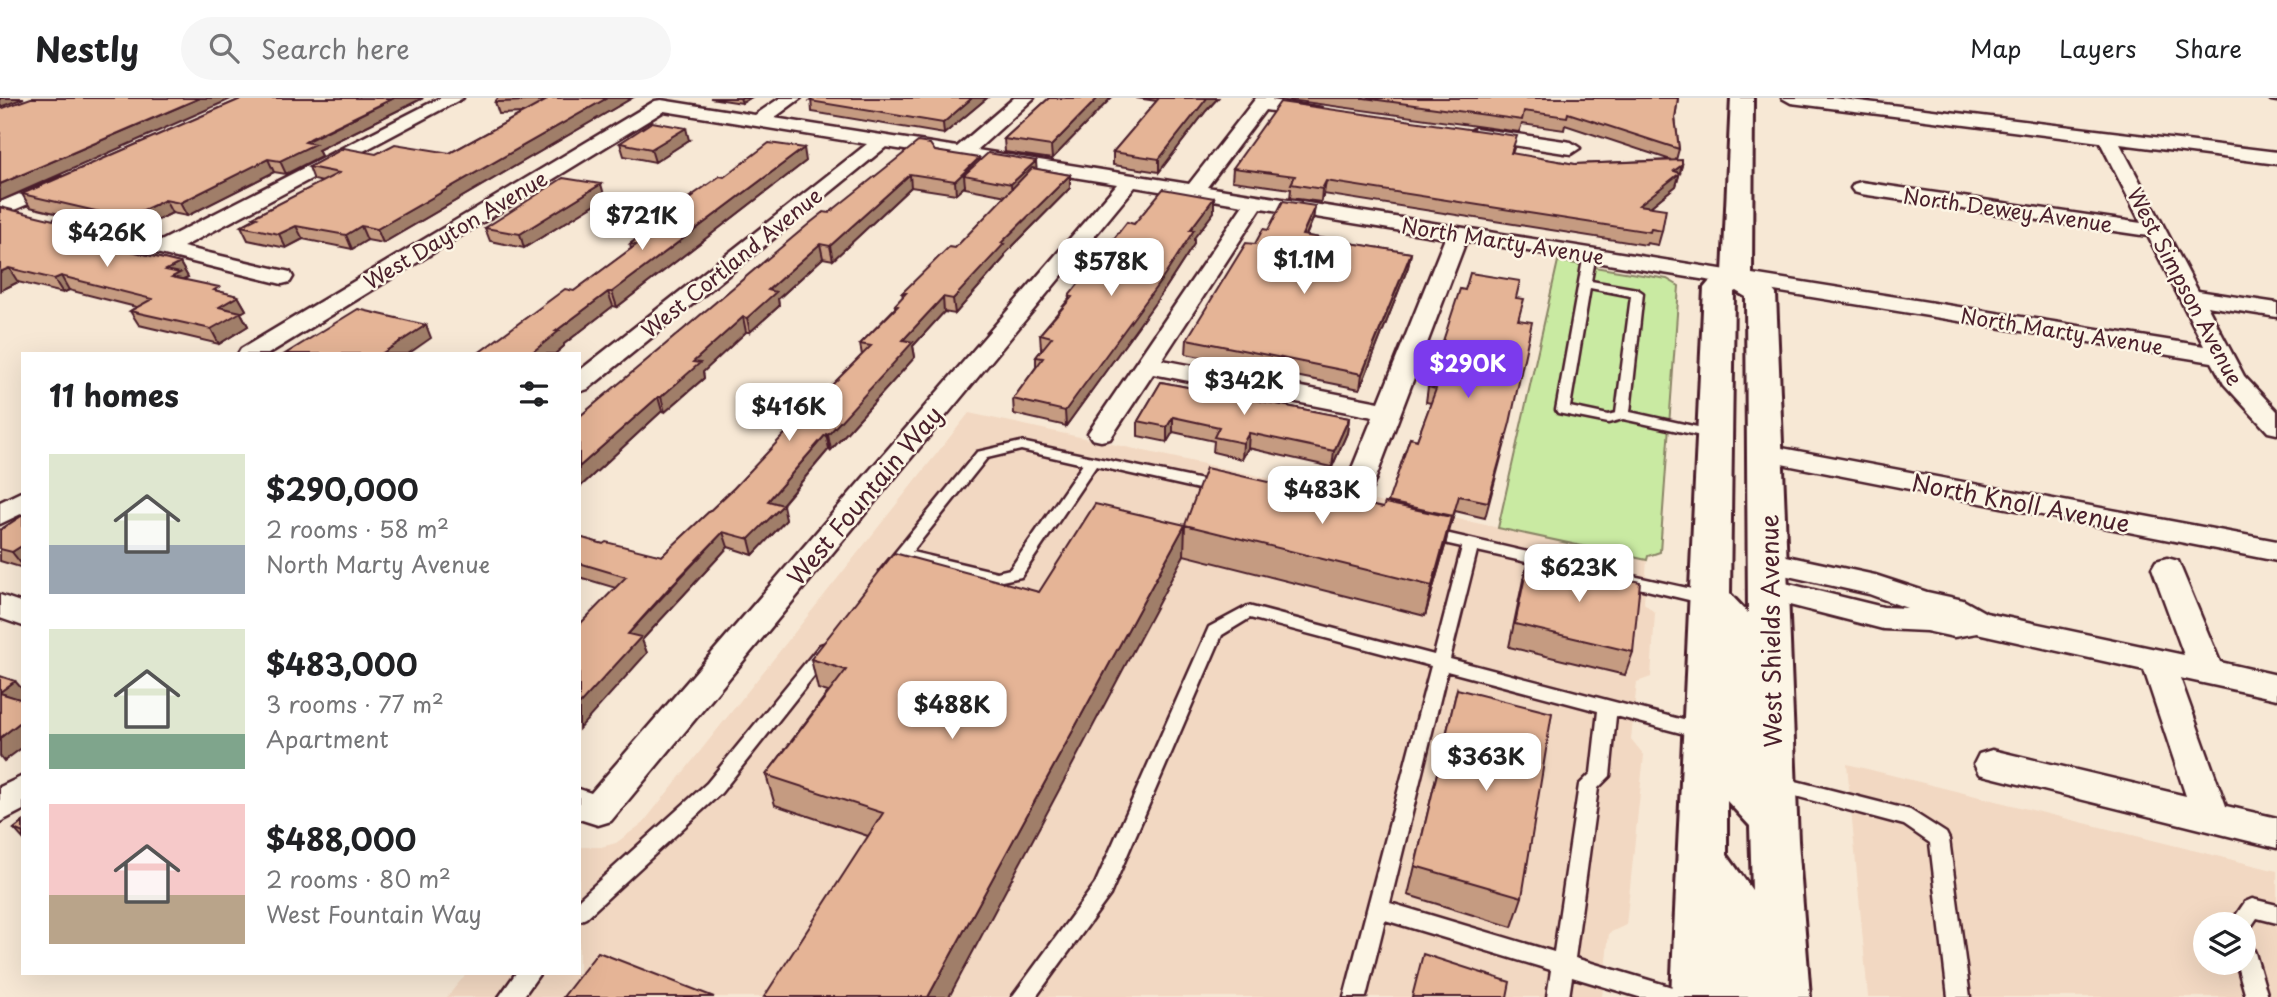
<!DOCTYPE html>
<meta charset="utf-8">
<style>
body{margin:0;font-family:"Playpen Sans",sans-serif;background:#f6f6f6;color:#202124;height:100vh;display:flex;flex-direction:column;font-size:26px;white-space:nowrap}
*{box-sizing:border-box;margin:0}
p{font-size:23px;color:#757577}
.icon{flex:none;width:38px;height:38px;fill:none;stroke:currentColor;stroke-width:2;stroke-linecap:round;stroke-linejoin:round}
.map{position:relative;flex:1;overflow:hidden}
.panel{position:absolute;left:21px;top:254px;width:560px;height:623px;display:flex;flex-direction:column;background:#fff;border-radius:0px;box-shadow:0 7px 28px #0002}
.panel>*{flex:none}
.controls{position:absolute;left:2193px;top:814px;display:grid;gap:14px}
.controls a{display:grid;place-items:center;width:63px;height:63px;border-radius:50%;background:#fff;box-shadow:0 7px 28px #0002;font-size:35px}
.price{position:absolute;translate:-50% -60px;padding:0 16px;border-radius:14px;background:#fff;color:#222;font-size:23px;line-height:46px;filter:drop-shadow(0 2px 4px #0008)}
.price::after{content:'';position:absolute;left:50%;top:42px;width:21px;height:16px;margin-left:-10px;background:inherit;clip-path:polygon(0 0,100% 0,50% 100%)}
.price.on{background:#7c3aed;color:#fff}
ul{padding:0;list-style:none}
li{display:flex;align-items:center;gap:21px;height:175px;padding:0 28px}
li span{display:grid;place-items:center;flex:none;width:196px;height:140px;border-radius:0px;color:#555}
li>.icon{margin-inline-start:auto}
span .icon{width:84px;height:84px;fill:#fffc;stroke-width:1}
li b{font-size:30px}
h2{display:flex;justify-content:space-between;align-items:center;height:84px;padding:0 28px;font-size:30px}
header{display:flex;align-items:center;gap:42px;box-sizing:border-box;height:98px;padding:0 35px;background:#fff;border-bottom:2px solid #e0e0e0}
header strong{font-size:33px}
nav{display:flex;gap:38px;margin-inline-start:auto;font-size:24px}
.search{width:490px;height:63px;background:#f6f6f6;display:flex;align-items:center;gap:18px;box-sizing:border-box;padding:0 24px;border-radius:38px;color:#757577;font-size:26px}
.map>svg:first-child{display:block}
</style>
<header>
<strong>Nestly</strong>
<div class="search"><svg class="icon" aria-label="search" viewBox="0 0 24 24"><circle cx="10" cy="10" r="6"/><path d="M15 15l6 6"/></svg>Search here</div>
<nav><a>Map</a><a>Layers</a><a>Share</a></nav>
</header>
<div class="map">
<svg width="2277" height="899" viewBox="0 0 2277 899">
<rect width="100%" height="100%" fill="#f7e8d5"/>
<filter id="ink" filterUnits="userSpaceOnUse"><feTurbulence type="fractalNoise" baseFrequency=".0143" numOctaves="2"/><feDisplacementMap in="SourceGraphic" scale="14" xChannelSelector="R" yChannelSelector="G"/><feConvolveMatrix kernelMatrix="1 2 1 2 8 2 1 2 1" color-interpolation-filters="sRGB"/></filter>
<g filter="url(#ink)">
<!-- built -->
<path fill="#f2d8c2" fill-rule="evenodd" d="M 969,315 L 1647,462 L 1644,505 L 1655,515 L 1651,579 L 1637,584 L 1631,641 L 1644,657 L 1626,827 L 1609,835 L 1602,899 L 447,899 L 467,875 L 579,875 L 579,749 L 601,749 L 616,745 L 643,725 Z
M 1847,666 L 2277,773 L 2277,899 L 1868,899 ZM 2205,826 L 2244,826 L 2244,864 L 2205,864 Z"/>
<!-- green -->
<path fill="#c9eaa2" stroke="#8a8466" stroke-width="2" d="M 1558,163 L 1667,181 L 1679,188 L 1660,454 L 1648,458 L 1647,462 L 1498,430 Z"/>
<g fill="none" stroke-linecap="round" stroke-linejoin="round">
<defs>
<path id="lane" d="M 2269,0 L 2277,0 L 2277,3 L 2271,2 Z
M 1590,153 L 1596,156 L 1591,183 L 1637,191 L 1643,195 L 1630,314 L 1720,334 L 1722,337 L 1720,340 L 1715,341 L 1623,321 L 1608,325 L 1558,315 L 1556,312 L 1584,156 ZM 1590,190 L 1631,198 L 1616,315 L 1608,317 L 1570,309 Z
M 1021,344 L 1221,386 L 1228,391 L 1221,396 L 1096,368 L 1021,479 L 997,484 L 905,463 L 894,477 L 882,477 L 880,473 L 977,354 ZM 1021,352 L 1083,366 L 1010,471 L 997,474 L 912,454 L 987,360 Z
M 1428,431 L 1549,459 L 1557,464 L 1549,469 L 1477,453 L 1450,561 L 1710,629 L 1713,634 L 1710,639 L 1704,641 L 1616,618 L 1610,678 L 1598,690 L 1575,860 L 1672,889 L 1680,892 L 1683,899 L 1639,899 L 1572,879 L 1569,899 L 1547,899 L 1551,872 L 1385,822 L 1366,899 L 1344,899 L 1431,568 L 1250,520 L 1222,537 L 1110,797 L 1036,899 L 1012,899 L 1095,786 L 1209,529 L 1248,508 L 1434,557 L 1462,449 L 1422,440 L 1420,436 ZM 1447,573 L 1598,613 L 1591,675 L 1579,687 L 1554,854 L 1390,805 Z
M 1619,475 L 1710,495 L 1718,501 L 1710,507 L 1613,484 L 1611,480 L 1613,476 Z
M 826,545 L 832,547 L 835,551 L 832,555 L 721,695 L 586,820 L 579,823 L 579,801 L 707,685 L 820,547 Z
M 1776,678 L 1910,712 L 1946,735 L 1949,741 L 1970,899 L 1948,899 L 1930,745 L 1904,727 L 1769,691 L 1766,686 L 1769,681 Z
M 2252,801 L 2277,807 L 2277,825 L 2257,820 L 2248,833 L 2244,834 L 2244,826 L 2230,826 L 2245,804 Z
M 2244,845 L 2252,848 L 2255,855 L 2268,899 L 2246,899 L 2236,864 L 2244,864 Z
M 516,875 L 540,875 L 523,899 L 499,899 Z"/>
<path id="street" d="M 440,0 L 463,0 L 183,149 L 290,174 L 293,179 L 290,184 L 282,186 L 55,130 L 51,126 L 55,122 L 62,120 L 161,143 Z
M 780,0 L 801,0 L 774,20 L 957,49 L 1014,0 L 1034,0 L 977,52 L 1189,86 L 1256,0 L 1274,0 L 1272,2 L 1321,10 L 1324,14 L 1315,19 L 1265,12 L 1207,89 L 2204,248 L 2148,138 L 1861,96 L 1854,94 L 1851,90 L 1854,86 L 1861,84 L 2141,125 L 2100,44 L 1791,5 L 1782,0 L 1834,0 L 2277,54 L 2277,66 L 2120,46 L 2198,193 L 2277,205 L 2277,219 L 2207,208 L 2244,278 L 2277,313 L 2277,336 L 2268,334 L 2224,286 L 2212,264 L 1466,143 L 1372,390 L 1368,396 L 1358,399 L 1348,396 L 1344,390 L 1373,319 L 1153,276 L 1110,341 L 1101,343 L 1092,341 L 1088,335 L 1243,107 L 1135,89 L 611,723 L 598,727 L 579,721 L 579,691 L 591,695 L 1117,86 L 886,49 L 588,291 L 579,294 L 579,273 L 867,46 L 664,13 L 268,256 L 238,256 L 241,251 L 655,3 L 661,2 L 755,17 ZM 1261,110 L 1445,140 L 1379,304 L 1162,262 Z
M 1475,30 L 1571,44 L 1580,50 L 1571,56 L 1468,40 L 1466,36 Z
M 61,79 L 68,81 L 71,85 L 68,89 L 0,118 L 0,104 Z
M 1766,347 L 2277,443 L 2277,463 L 1756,361 L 1752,355 L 1756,349 Z
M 23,393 L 23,415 L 0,426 L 0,404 Z
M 1768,454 L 1875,477 L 1927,494 L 1963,502 L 1986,515 L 2184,557 L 2152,470 L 2156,463 L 2167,460 L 2178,463 L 2220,564 L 2277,577 L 2277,601 L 2180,580 L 2226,708 L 2277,720 L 2277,750 L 1979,676 L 1974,666 L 1979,656 L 1992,652 L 2186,698 L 2144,572 L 1977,535 L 1954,539 L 1926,533 L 1883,531 L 1758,499 L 1754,492 L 1758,485 L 1769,481 L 1883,509 L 1907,510 L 1869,496 L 1757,471 L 1753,464 L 1757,457 Z
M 0,497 L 23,505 L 23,528 L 0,520 Z
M 23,678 L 23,712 L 0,724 L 0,689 Z"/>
<path id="secondary" d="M 1731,0 L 1753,0 L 1752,177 L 1771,190 L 1776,196 L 1798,743 L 1810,899 L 1671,899 L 1704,190 L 1709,184 L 1723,176 ZM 1736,193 L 1746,199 L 1748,515 L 1730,496 L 1734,194 ZM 1727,703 L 1750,728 L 1752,792 L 1727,757 Z"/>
</defs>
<!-- lane casing -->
<use href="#lane" stroke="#4a1f2b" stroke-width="5"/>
<!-- street casing -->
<use href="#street" stroke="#4a1f2b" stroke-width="5"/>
<!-- secondary casing -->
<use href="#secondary" stroke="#4a1f2b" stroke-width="6"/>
<!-- lane -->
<use href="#lane" fill="#fcf5e5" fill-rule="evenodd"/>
<!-- street -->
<use href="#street" fill="#fcf5e5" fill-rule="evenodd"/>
<!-- secondary -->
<use href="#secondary" fill="#fcf5e5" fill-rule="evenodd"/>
</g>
<!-- wall -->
<path fill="#c59b81" stroke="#4a1f2b" stroke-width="2" d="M 243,0 L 423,0 L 318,52 L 321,58 L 286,76 L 274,74 L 187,118 L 172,115 L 134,134 L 30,109 L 22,96 Z
M 632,0 L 383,145 L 367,142 L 352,151 L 303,141 L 286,150 L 248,142 L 241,128 L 254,121 L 253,119 L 323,84 L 314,82 L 309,69 L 376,56 L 450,55 L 523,15 L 499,16 L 495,4 Z
M 710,0 L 750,0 L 742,5 Z
M 811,0 L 987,0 L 944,36 L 812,14 Z
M 1049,0 L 1111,0 L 1052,61 L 1005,54 L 1004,41 Z
M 1136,0 L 1218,0 L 1206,13 L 1159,74 L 1113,67 L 1113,54 L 1157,3 Z
M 1290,0 L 1678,0 L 1675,20 L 1679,51 L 1676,62 L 1682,67 L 1676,88 L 1650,109 L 1662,133 L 1658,147 L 1647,145 L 1646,147 L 1324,96 L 1321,104 L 1290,100 L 1291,91 L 1232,83 L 1233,70 L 1514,50 L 1512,56 L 1575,66 L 1671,62 L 1565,27 L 1564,32 L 1522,26 L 1519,34 L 1290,2 Z
M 689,42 L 655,64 L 624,58 L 620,45 Z
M 935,53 L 979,63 L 1036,63 L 1036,71 L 1070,77 L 1070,90 L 1005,156 L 1005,159 L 955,216 L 944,214 L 913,248 L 915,259 L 831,352 L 829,351 L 782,407 L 786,422 L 753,457 L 728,449 L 642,542 L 647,555 L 616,490 L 579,479 L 579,439 L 603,446 L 662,458 L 734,390 L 788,333 L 786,321 L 817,302 L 862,257 L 860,246 L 895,210 L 895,207 L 903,199 L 902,195 L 955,150 L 1006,98 L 965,90 L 965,88 L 956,96 L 911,89 L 833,162 L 823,160 L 778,201 L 779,208 L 750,234 L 746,234 L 703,274 L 704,280 L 665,314 L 662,313 L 581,388 L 579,388 L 579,319 L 829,115 Z
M 806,63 L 617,209 L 613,208 L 564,246 L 564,248 L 555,256 L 574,193 L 631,151 L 630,146 L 691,101 L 690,99 L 724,79 Z
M 605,100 L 524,150 L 490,143 L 485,130 Z
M 1214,100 L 1214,114 L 1194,140 L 1194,146 L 1165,191 L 1066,328 L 1014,316 L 1013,301 L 1036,269 L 1036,259 L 1042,251 L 1041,251 L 1040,236 L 1069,201 L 1069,198 L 1134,126 Z
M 1315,108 L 1313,121 L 1306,138 L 1411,155 L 1408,169 L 1360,291 L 1186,256 L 1187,241 L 1255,146 L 1268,132 Z
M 0,109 L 107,147 L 180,165 L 188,179 L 183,181 L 183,182 L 221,194 L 238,198 L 246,212 L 241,215 L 248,228 L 219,246 L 139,227 L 130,213 L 136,209 L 69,192 L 63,195 L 18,184 L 0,193 Z
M 1516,200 L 1519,222 L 1506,341 L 1485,420 L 1455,413 L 1449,434 L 1448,433 L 1445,448 L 1425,518 L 1184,457 L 868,738 L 775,707 L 766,677 L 828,594 L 818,591 L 811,561 L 1039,494 L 1185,427 L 1383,410 L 1388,405 L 1410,340 L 1417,342 L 1431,305 L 1426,304 L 1428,289 Z
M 1161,284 L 1349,320 L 1347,335 L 1332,369 L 1248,350 L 1242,361 L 1213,354 L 1214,343 L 1173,334 L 1167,344 L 1138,338 L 1138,323 Z
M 23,417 L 23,470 L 0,463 L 0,432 Z
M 1529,459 L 1633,554 L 1625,577 L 1509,549 L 1523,482 Z
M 1457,591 L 1522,799 L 1512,829 L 1408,797 Z
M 23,724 L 23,741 L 14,731 Z"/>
<!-- shaded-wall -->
<path fill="#a07e69" stroke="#4a1f2b" stroke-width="2" d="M 0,0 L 24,0 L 0,9 Z
M 200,0 L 233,0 L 0,103 L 0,86 Z
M 394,0 L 423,0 L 318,52 L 321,58 L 286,76 L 280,63 L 305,44 Z
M 607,0 L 632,0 L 383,145 L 377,131 Z
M 740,0 L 750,0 L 742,5 Z
M 972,0 L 987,0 L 944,36 L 943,25 Z
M 1098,0 L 1111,0 L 1052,61 L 1051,48 Z
M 1207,0 L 1218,0 L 1206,13 L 1159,74 L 1159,61 Z
M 686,30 L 689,42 L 655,64 L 651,51 Z
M 804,50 L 806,63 L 617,209 L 612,194 Z
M 979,60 L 980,73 L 964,77 L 965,88 L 956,96 L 955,83 Z
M 268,61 L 274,74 L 187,118 L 180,105 Z
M 1036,63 L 1037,76 L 1012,99 L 1011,86 Z
M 1682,67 L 1676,88 L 1635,121 L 1639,107 L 1674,73 Z
M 910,76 L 911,89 L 833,162 L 830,148 Z
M 1070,77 L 1070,90 L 1005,156 L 1005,159 L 955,216 L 953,201 L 1001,145 Z
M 1326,83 L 1324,96 L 1321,104 L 1322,91 Z
M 601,86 L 605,100 L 524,150 L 520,136 Z
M 1214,100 L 1214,114 L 1194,140 L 1194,146 L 1165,191 L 1066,328 L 1065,313 L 1190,132 Z
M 165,102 L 172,115 L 134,134 L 126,120 Z
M 1315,108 L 1313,121 L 1300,151 L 1302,137 Z
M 296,128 L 303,141 L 286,150 L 279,136 Z
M 361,128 L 367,142 L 352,151 L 346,137 Z
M 99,133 L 107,147 L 82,141 Z
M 820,146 L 823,160 L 778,201 L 779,208 L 750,234 L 747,220 L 768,192 Z
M 1411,155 L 1408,169 L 1360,291 L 1362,276 Z
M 180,165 L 188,179 L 183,181 L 188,189 L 175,185 L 166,172 Z
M 9,170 L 18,184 L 0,193 L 0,174 Z
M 61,178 L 69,192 L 63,195 L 54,181 Z
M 608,194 L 613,208 L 564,246 L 564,248 L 555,256 L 530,256 L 556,233 Z
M 238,198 L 246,212 L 241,215 L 248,228 L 219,246 L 211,231 L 219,209 Z
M 943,199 L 944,214 L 913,248 L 915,259 L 831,352 L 828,337 L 903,242 Z
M 743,219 L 746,234 L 703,274 L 704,280 L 665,314 L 661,299 L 693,264 Z
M 426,227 L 431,240 L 408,256 L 381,256 Z
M 658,299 L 662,313 L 581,388 L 579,384 L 579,369 Z
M 1173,319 L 1173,334 L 1167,344 L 1167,329 Z
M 1349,320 L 1347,335 L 1332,369 L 1334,353 Z
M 1249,335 L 1248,350 L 1242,361 L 1243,345 Z
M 826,336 L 829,351 L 774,416 L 783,407 L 786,422 L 753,457 L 749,441 L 768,403 Z
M 1451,419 L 1445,448 L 1425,518 L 1432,488 Z
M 1185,427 L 1184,457 L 949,899 L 928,899 Z
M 723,434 L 728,449 L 642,542 L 647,555 L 579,631 L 579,607 L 628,536 Z
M 23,447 L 23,468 L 12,454 Z
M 15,583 L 23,592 L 23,603 L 0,595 L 0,594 Z
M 23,622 L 23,649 L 4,663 L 0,658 L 0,640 Z"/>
<!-- building -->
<path fill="#e5b496" stroke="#4a1f2b" stroke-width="2" d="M 31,0 L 200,0 L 0,86 L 0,11 Z
M 243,0 L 394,0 L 311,40 L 305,44 L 315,46 L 280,63 L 268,61 L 180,105 L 165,102 L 126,120 L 22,96 Z
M 498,0 L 607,0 L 377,131 L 361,128 L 346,137 L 296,128 L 279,136 L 241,128 L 257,120 L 253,119 L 339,75 L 309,69 L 344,50 L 376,56 L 395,46 L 450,55 L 547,2 L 495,4 Z
M 814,0 L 972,0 L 943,25 L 810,3 Z
M 1049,0 L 1098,0 L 1051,48 L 1004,41 Z
M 1159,0 L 1207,0 L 1159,61 L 1113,54 Z
M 1364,0 L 1678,0 L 1675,20 L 1679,51 L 1568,15 L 1567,19 L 1524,13 L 1522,22 Z
M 1280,4 L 1517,38 L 1511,55 L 1575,66 L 1682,62 L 1682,67 L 1674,73 L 1680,75 L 1639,107 L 1666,111 L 1662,133 L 1651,131 L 1650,134 L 1326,83 L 1322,91 L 1291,86 L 1295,78 L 1233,70 Z
M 652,24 L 686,30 L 651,51 L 620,45 Z
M 918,44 L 930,46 L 935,53 L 979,60 L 955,83 L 910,76 L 830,148 L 820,146 L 768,192 L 776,194 L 747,220 L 743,219 L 693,264 L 700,265 L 661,299 L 658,299 L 579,369 L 579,319 L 810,125 L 824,114 L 829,115 Z
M 769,45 L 804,50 L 612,194 L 608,194 L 556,233 L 559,233 L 530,256 L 477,256 L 565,191 L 574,193 L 636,147 L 630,146 L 693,99 L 690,99 L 720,78 L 724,79 Z
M 988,55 L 1036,63 L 1011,86 L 964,77 Z
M 1032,70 L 1070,77 L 1001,145 L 1004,146 L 953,201 L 943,199 L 903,242 L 913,244 L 828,337 L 826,336 L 768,403 L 783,407 L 749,441 L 723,434 L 669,490 L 628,536 L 641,539 L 579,607 L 579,527 L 626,479 L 579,465 L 579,439 L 603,446 L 606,444 L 662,458 L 734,390 L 797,323 L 786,321 L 806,300 L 817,302 L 871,248 L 860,246 L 898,208 L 895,207 L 906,195 L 902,195 L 949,149 L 955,150 Z
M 563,80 L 601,86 L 520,136 L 485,130 Z
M 1163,91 L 1214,100 L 1190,132 L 1194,132 L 1165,177 L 1065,313 L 1013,301 L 1043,260 L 1036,259 L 1052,239 L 1040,236 L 1072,199 L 1069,198 L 1127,124 L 1134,126 Z
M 1283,103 L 1315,108 L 1302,137 L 1411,155 L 1362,276 L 1187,241 L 1246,145 L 1255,146 L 1263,131 L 1268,132 Z
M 0,109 L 99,133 L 82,141 L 180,165 L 166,172 L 180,175 L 172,179 L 219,189 L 214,192 L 238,198 L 219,209 L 241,214 L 211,231 L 130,213 L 152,201 L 61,178 L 54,181 L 9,170 L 0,174 Z
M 1470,175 L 1520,183 L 1516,200 L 1524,201 L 1518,222 L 1532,224 L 1510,325 L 1488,404 L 1459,398 L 1453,418 L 1388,404 L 1410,340 L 1417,342 L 1436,291 L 1428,289 L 1460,191 L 1465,192 Z
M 358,211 L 426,227 L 381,256 L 285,256 Z
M 1161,284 L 1349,320 L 1334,353 L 1249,335 L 1243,345 L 1214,339 L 1219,329 L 1173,319 L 1167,329 L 1138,323 Z
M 1206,370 L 1383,410 L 1385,405 L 1451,419 L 1432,488 L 1185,427 Z
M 1095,406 L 1185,427 L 928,899 L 764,899 L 883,715 L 766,677 L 846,572 L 811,561 L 894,455 L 1039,494 Z
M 23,417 L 23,447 L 12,454 L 0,451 L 0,432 Z
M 1529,459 L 1640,484 L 1633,554 L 1515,526 Z
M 0,578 L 15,583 L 0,594 Z
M 1457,591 L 1552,615 L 1522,799 L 1415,768 Z
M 0,595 L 23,602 L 23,622 L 0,640 Z
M 23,724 L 23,735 L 14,731 Z
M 598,854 L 714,899 L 563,899 Z
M 1423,856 L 1510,884 L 1507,899 L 1412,899 Z"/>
</g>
<g text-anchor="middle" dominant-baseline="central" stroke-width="5" stroke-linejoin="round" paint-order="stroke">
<!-- far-street labels -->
<g font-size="21" fill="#4a1f2b" stroke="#fcf5e5">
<text transform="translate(2008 111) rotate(8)">North Dewey Avenue</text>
<text transform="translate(455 131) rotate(-31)">West Dayton Avenue</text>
<text transform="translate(1503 142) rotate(9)">North Marty Avenue</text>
<text transform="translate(731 164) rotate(-39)">West Cortland Avenue</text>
<text transform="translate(2186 188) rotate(62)">West Simpson Avenue</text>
<text transform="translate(2062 232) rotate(9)">North Marty Avenue</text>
</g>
<!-- street labels -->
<g font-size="24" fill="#4a1f2b" stroke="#fcf5e5">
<text transform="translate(864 397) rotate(-50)">West Fountain Way</text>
<text transform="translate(2021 404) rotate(11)">North Knoll Avenue</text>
<text transform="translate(1770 533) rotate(-91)">West Shields Avenue</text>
</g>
</g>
</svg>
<div class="controls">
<a><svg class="icon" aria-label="layers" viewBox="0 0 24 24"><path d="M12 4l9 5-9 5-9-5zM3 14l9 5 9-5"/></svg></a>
</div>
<b class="price" style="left:642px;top:154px">$721K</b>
<b class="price" style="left:107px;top:171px">$426K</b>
<b class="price" style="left:1304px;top:198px">$1.1M</b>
<b class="price" style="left:1111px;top:200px">$578K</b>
<b class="price on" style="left:1468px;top:302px">$290K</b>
<b class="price" style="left:1244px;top:319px">$342K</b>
<b class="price" style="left:789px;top:345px">$416K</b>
<b class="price" style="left:1322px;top:428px">$483K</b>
<b class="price" style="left:1579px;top:506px">$623K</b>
<b class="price" style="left:952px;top:643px">$488K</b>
<b class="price" style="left:1486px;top:695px">$363K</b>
<section class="panel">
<h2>11 homes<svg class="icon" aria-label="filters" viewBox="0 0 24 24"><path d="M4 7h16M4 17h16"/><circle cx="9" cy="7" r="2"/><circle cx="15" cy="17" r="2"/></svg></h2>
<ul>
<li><span style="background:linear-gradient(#dfe7d0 65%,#9aa5b1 0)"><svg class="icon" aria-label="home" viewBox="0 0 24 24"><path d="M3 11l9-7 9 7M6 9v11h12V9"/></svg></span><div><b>$290,000</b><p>2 rooms · 58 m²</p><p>North Marty Avenue</p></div></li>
<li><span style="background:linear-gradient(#dfe7d0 75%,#7fa58c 0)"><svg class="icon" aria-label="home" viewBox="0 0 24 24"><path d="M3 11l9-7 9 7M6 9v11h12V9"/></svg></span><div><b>$483,000</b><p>3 rooms · 77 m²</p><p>Apartment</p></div></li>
<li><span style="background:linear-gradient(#f6c9c9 65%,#b9a48a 0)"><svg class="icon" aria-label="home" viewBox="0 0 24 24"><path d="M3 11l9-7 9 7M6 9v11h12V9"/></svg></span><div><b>$488,000</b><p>2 rooms · 80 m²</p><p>West Fountain Way</p></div></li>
</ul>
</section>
</div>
